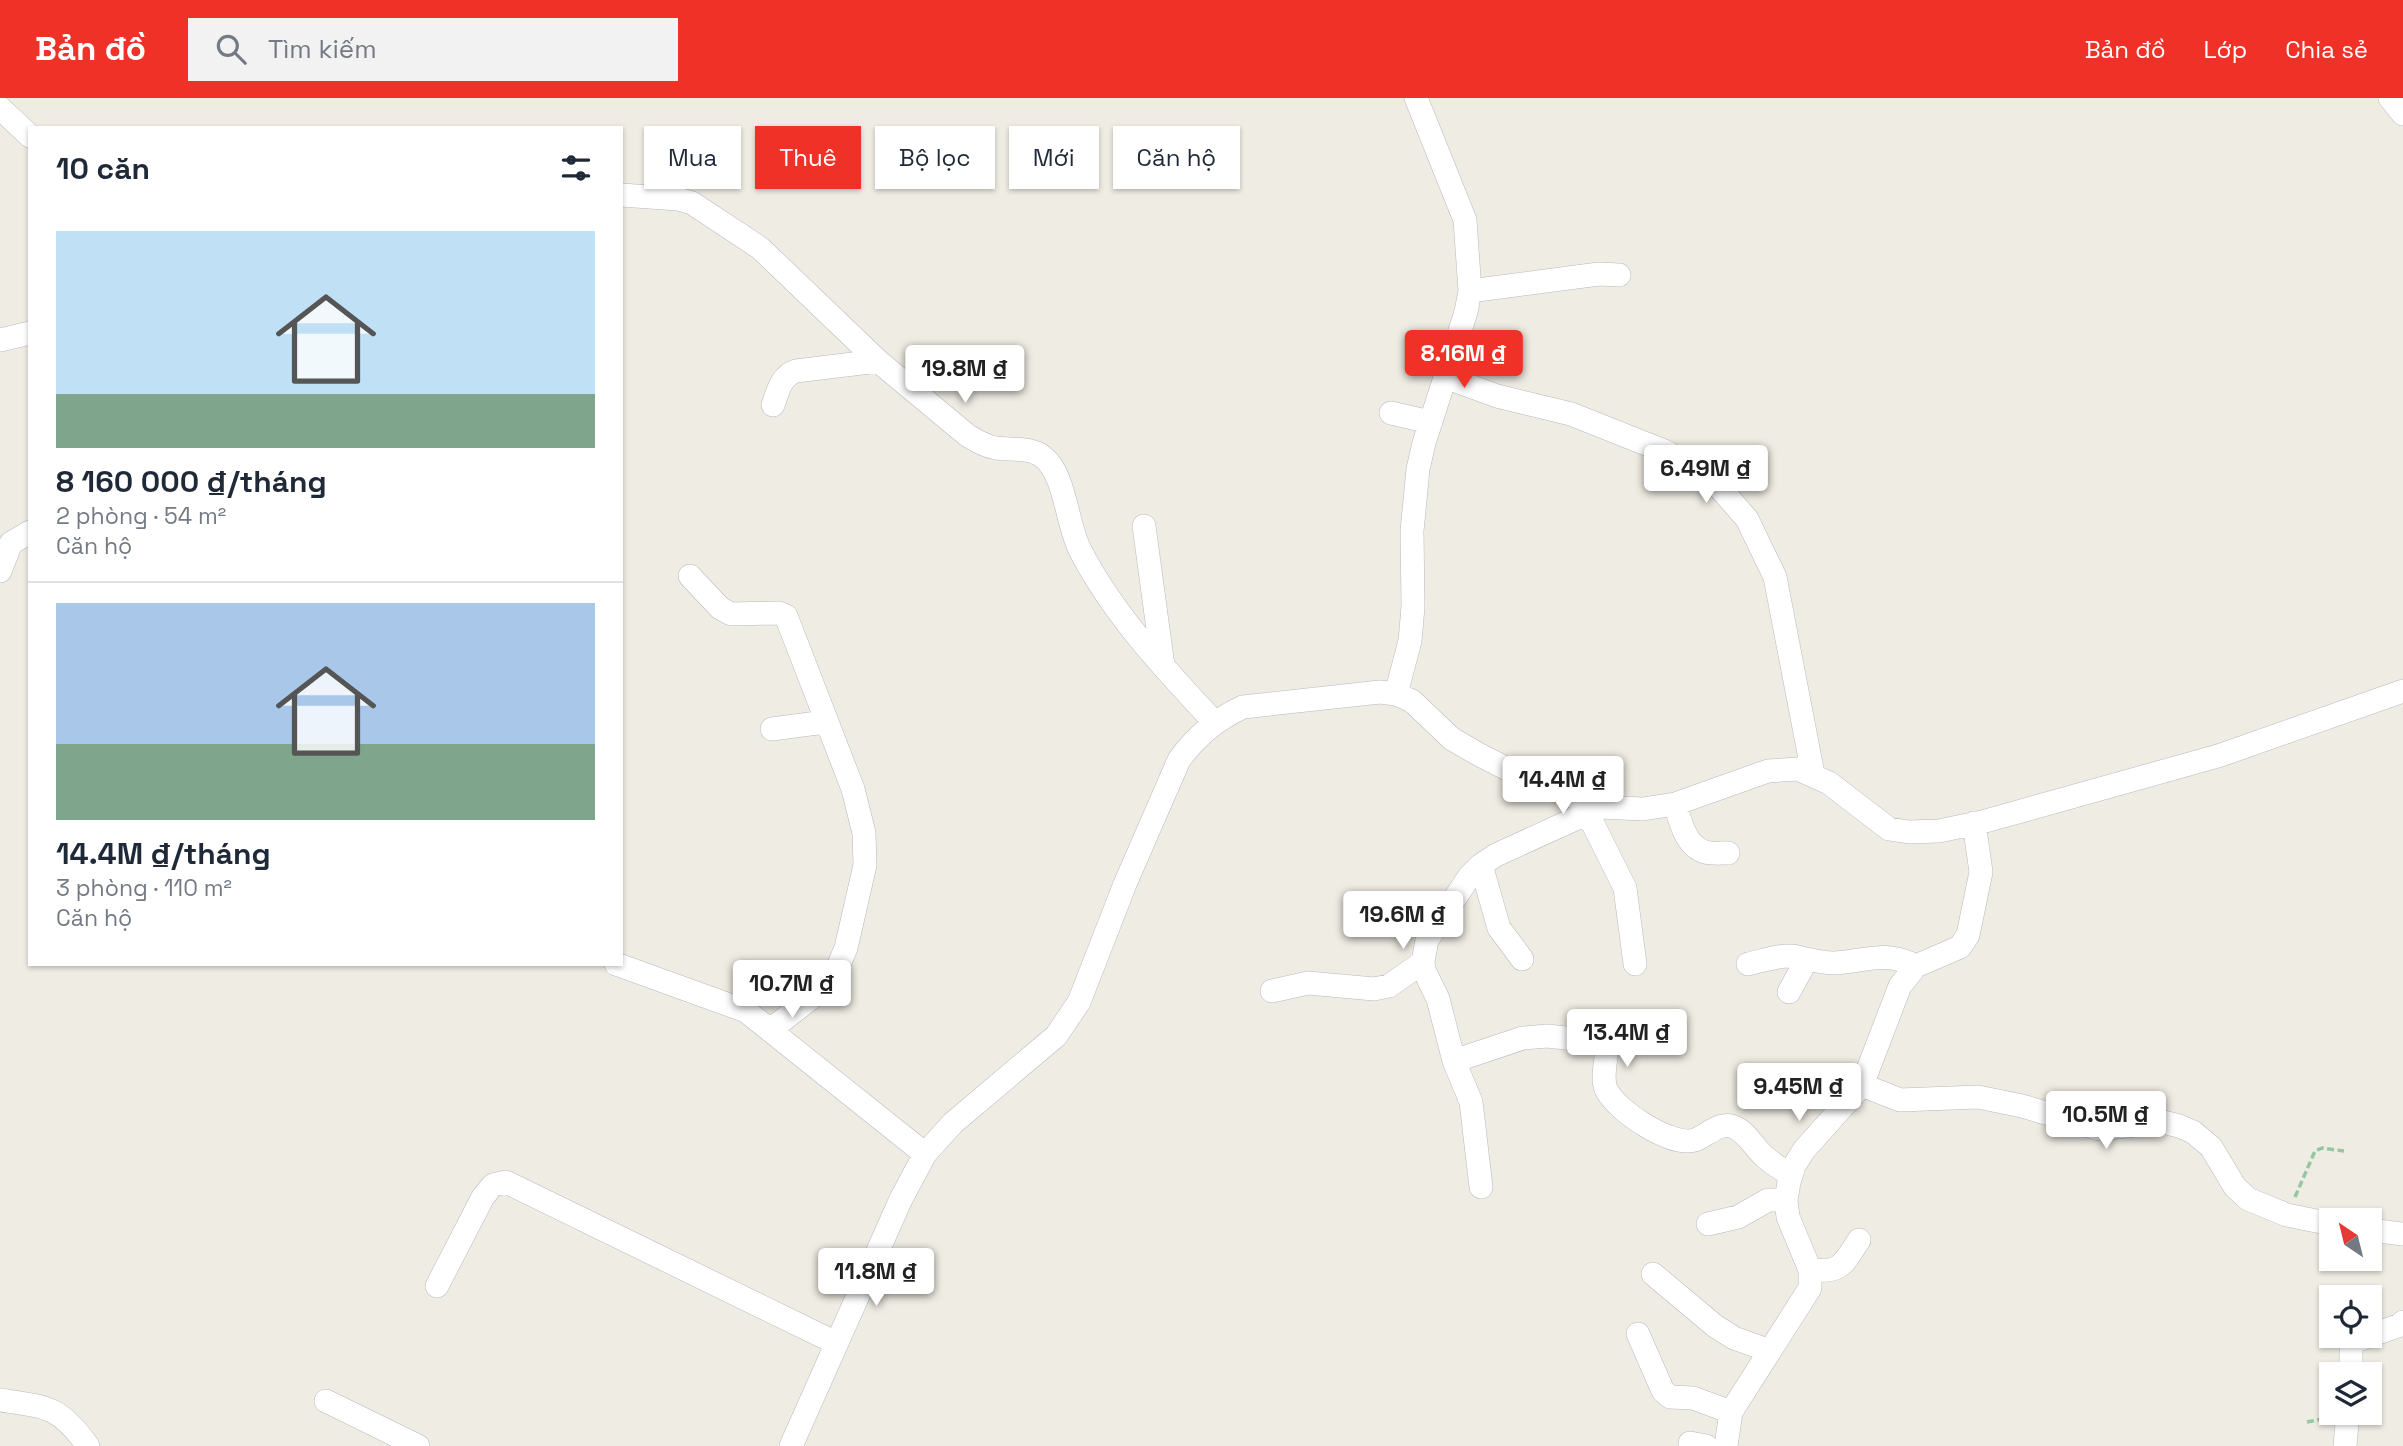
<!DOCTYPE html>
<html lang="vi">
<meta charset="utf-8">
<style>
body{margin:0;font-family:"Space Grotesk",sans-serif;background:#f2f2f3;color:#1f2937;height:100vh;display:flex;flex-direction:column;font-size:26px;white-space:nowrap}
*{box-sizing:border-box;margin:0}
p{font-size:23px;color:#747a83}
.icon{flex:none;width:38px;height:38px;fill:none;stroke:currentColor;stroke-width:2;stroke-linecap:round;stroke-linejoin:round}
.map{position:relative;flex:1;overflow:hidden}
.details{position:absolute;left:28px;top:28px;width:595px;height:840px;display:flex;flex-direction:column;background:#fff;border-radius:0px;box-shadow:0 2px 5px #0004}
.details>*{flex:none}
.guide{position:absolute;left:644px;top:28px;width:665px;height:63px;display:flex;gap:14px}
.needle{width:46px;rotate:325deg}
.controls{position:absolute;left:2319px;top:1110px;display:grid;gap:14px}
.controls a{display:grid;place-items:center;width:63px;height:63px;border-radius:0px;background:#fff;box-shadow:0 2px 5px #0004;font-size:35px}
.price{position:absolute;translate:-50% -60px;padding:0 16px;border-radius:7px;background:#fff;color:#222;font-size:23px;line-height:46px;filter:drop-shadow(0 2px 4px #0008)}
.price::after{content:'';position:absolute;left:50%;top:42px;width:21px;height:16px;margin-left:-10px;background:inherit;clip-path:polygon(0 0,100% 0,50% 100%)}
.price.selected{background:#f03127;color:#fff}
ul{padding:0;list-style:none}
li{display:grid;align-content:center;gap:14px;height:371px;padding:0 28px}
li+li{border-top:2px solid #e0e1e3}
li span{display:grid;place-items:center;height:217px;border-radius:0px;color:#555}
li>.icon{margin-inline-start:auto}
span .icon{width:126px;height:126px;fill:#fffc;stroke-width:1}
li b{font-size:30px}
h2{display:flex;justify-content:space-between;align-items:center;height:84px;padding:0 28px;font-size:30px}
.pill{padding:0 24px;border-radius:0px;background:#fff;box-shadow:0 2px 5px #0004;font-size:24px;line-height:63px}
.pill.selected{background:#f03127;color:#fff}
header{display:flex;align-items:center;gap:42px;box-sizing:border-box;height:98px;padding:0 35px;background:#f03127;color:#fff}
header strong{font-size:33px}
nav{display:flex;gap:38px;margin-inline-start:auto;font-size:24px}
.search{width:490px;height:63px;background:#f2f2f3;display:flex;align-items:center;gap:18px;box-sizing:border-box;padding:0 24px;border-radius:0px;color:#747a83;font-size:26px}
.map>svg:first-child{display:block}
</style>
<header>
<strong>Bản đồ</strong>
<div class="search"><svg class="icon" aria-label="search" viewBox="0 0 24 24"><circle cx="10" cy="10" r="6"/><path d="M15 15l6 6"/></svg>Tìm kiếm</div>
<nav><a>Bản đồ</a><a>Lớp</a><a>Chia sẻ</a></nav>
</header>
<div class="map">
<svg width="2403" height="1348" viewBox="0 0 2403 1348">
<rect width="100%" height="100%" fill="#efece3"/>
<g fill="none" stroke-linecap="round" stroke-linejoin="round">
<defs>
<path id="minor" d="M 2390,0 L 2403,16
M 0,10 L 30,38
M 621,97 L 678,101 L 692,105 L 760,150 L 878,263 L 967,337 C 976,343 985,348 996,350 C 1011,352 1031,349 1043,359 C 1065,375 1067,427 1080,452 C 1114,518 1165,571 1215,625
M 1470,193 L 1599,176 L 1619,177
M 0,242 L 30,235
M 1445,279 L 1497,298 L 1571,316 L 1664,353 L 1696,370 L 1719,389 L 1747,421 L 1775,479 L 1813,676
M 773,307 C 778,293 781,278 796,273 L 878,263
M 1391,315 L 1430,324
M 1144,428 L 1163,568
M 0,473 L 11,445 L 30,434
M 690,478 L 720,510 L 731,516 L 779,515 L 786,518 L 853,691 L 864,735 L 865,767 L 846,850 L 834,878 L 815,897 L 770,932
M 1396,596 L 1410,543 L 1413,509 L 1412,433 L 1418,371 L 1424,345 L 1466,214 L 1470,193 L 1465,122 L 1416,0
M 772,631 L 825,624
M 1582,704 L 1625,790 L 1635,866
M 1675,706 C 1680,722 1685,748 1705,754 C 1712,756 1721,755 1728,755
M 1481,767 L 1499,830 L 1522,861
M 616,866 L 746,913 L 925,1056
M 1748,866 C 1763,863 1783,855 1798,859 C 1810,862 1822,865 1835,865 C 1868,863 1884,852 1916,868
M 1272,893 L 1308,885 L 1374,891 L 1389,888 L 1423,864
M 1789,894 L 1806,863
M 1454,963 L 1523,940 L 1547,938 L 1603,944 L 1607,948 C 1607,961 1601,979 1606,991 C 1616,1013 1671,1049 1695,1042 C 1708,1037 1720,1023 1734,1029 C 1747,1034 1755,1051 1765,1059 C 1772,1066 1782,1071 1791,1077
M 1862,987 L 1900,1002 L 1978,999 L 2022,1008 L 2099,1031 L 2163,1024 L 2179,1028 L 2193,1034 L 2211,1049 L 2235,1089 L 2248,1101 L 2287,1117 L 2331,1126
M 1481,1089 L 1471,1004 L 1454,963 L 1438,901 L 1424,872 L 1423,864 L 1427,842 L 1469,779 L 1481,767 L 1496,757 L 1588,715
M 1708,1126 L 1738,1119 L 1768,1102 L 1786,1102
M 2370,1132 L 2403,1136
M 1810,1172 C 1841,1175 1843,1167 1859,1142
M 1653,1176 L 1715,1228 L 1734,1240 L 1770,1253
M 437,1188 L 483,1099 L 493,1087 L 506,1084 L 836,1245
M 1638,1236 L 1663,1293 L 1670,1299 L 1693,1300 L 1731,1314
M 2351,1276 L 2351,1249 L 2353,1244 L 2400,1227 L 2403,1224
M 0,1302 C 48,1309 59,1308 88,1348
M 326,1303 L 418,1348
M 1690,1345 L 1706,1348
M 791,1348 L 901,1101 L 925,1056 L 953,1025 L 1056,938 L 1079,904 L 1125,786 L 1179,662 C 1196,638 1217,621 1243,609 L 1380,594 L 1396,596 L 1412,603 L 1452,641 L 1478,656 L 1523,679 L 1600,709 L 1643,711 L 1675,706 L 1768,673 L 1798,671 L 1829,685 L 1889,731 L 1909,734 L 1939,733 L 1982,724 L 2218,658 L 2403,593
M 1726,1348 L 1731,1314 L 1810,1190 L 1810,1172 L 1788,1119 L 1786,1102 L 1789,1084 L 1794,1068 L 1804,1052 L 1862,987 L 1900,888 L 1916,868 L 1960,849 L 1968,837 L 1981,774 L 1974,725
M 2345,1348 L 2348,1314"/>
</defs>
<!-- minor casing -->
<use href="#minor" stroke="#b6b9be" stroke-width="24"/>
<!-- path -->
<path stroke="#96c6a2" stroke-width="3.5" stroke-dasharray="7 3.5" stroke-linecap="butt" d="M 2295,1099 L 2315,1053 L 2322,1050 L 2344,1053
M 2307,1324 L 2328,1320"/>
<!-- minor -->
<use href="#minor" stroke="#fff" stroke-width="23"/>
</g>
</svg>
<div class="controls">
<a><svg class="needle" viewBox="-14 -14 28 28"><path d="M0-13l5 13h-10z" fill="#e53935"/><path d="M0 13l5-13h-10z" fill="#747a83"/></svg></a>
<a><svg class="icon" aria-label="locate" viewBox="0 0 24 24"><circle cx="12" cy="12" r="6"/><path d="M12 2v4M12 18v4M2 12h4M18 12h4"/></svg></a>
<a><svg class="icon" aria-label="layers" viewBox="0 0 24 24"><path d="M12 4l9 5-9 5-9-5zM3 14l9 5 9-5"/></svg></a>
</div>
<b class="price selected" style="left:1464px;top:292px">8.16M ₫</b>
<b class="price" style="left:965px;top:307px">19.8M ₫</b>
<b class="price" style="left:1706px;top:407px">6.49M ₫</b>
<b class="price" style="left:1563px;top:718px">14.4M ₫</b>
<b class="price" style="left:1403px;top:853px">19.6M ₫</b>
<b class="price" style="left:792px;top:922px">10.7M ₫</b>
<b class="price" style="left:1627px;top:971px">13.4M ₫</b>
<b class="price" style="left:1799px;top:1025px">9.45M ₫</b>
<b class="price" style="left:2106px;top:1053px">10.5M ₫</b>
<b class="price" style="left:876px;top:1210px">11.8M ₫</b>
<div class="guide">
<a class="pill">Mua</a>
<a class="pill selected">Thuê</a>
<a class="pill">Bộ lọc</a>
<a class="pill">Mới</a>
<a class="pill">Căn hộ</a>
</div>
<section class="details">
<h2>10 căn<svg class="icon" aria-label="filters" viewBox="0 0 24 24"><path d="M4 7h16M4 17h16"/><circle cx="9" cy="7" r="2"/><circle cx="15" cy="17" r="2"/></svg></h2>
<ul>
<li><span style="background:linear-gradient(#bfe0f5 75%,#7fa58c 0)"><svg class="icon" aria-label="home" viewBox="0 0 24 24"><path d="M3 11l9-7 9 7M6 9v11h12V9"/></svg></span><div><b>8 160 000 ₫/tháng</b><p>2 phòng · 54 m²</p><p>Căn hộ</p></div></li>
<li><span style="background:linear-gradient(#a9c7e8 65%,#7fa58c 0)"><svg class="icon" aria-label="home" viewBox="0 0 24 24"><path d="M3 11l9-7 9 7M6 9v11h12V9"/></svg></span><div><b>14.4M ₫/tháng</b><p>3 phòng · 110 m²</p><p>Căn hộ</p></div></li>
</ul>
</section>
</div>
